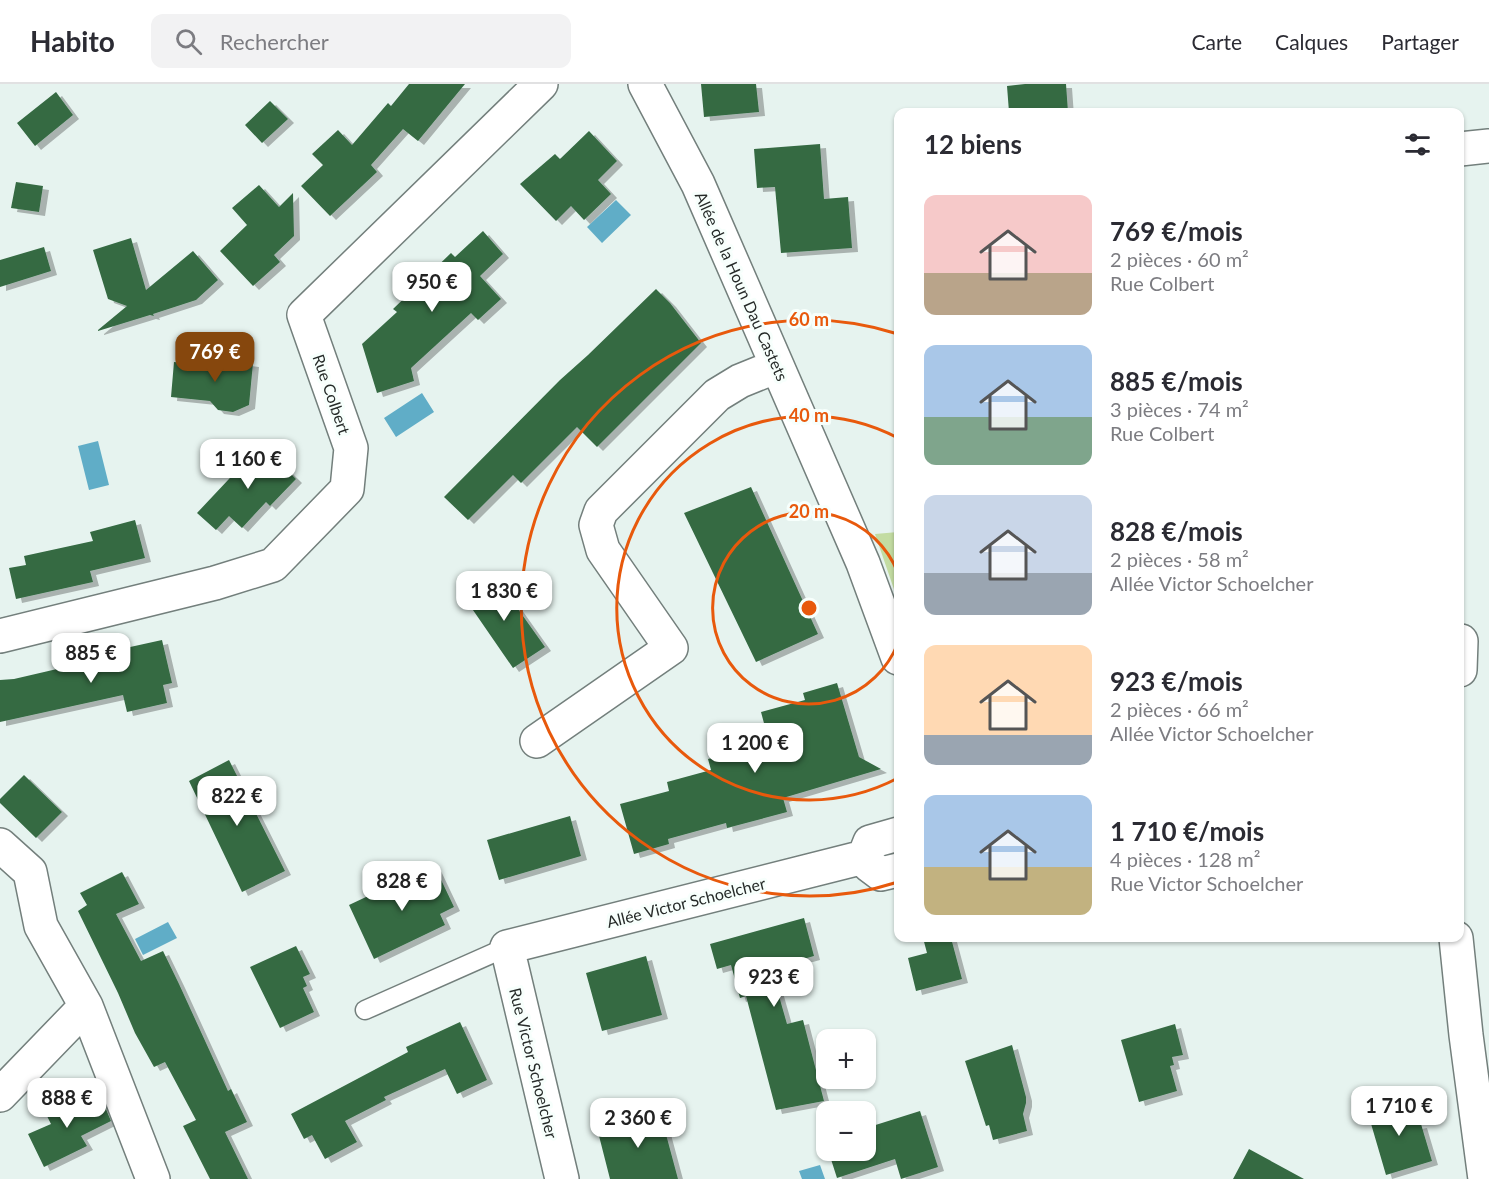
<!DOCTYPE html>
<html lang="fr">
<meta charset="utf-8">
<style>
body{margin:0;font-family:Lato,sans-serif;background:#f2f2f3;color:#2b2b33;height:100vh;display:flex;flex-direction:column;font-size:22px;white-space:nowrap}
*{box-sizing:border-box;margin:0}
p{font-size:20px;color:#7c7c81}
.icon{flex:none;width:33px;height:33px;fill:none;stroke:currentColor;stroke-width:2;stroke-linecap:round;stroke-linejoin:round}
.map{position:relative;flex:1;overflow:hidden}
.details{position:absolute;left:894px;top:24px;width:570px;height:834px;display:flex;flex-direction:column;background:#fff;border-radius:12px;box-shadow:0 2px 4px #0004}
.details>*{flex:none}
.controls{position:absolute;left:816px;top:945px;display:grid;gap:12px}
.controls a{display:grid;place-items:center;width:60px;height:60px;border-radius:12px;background:#fff;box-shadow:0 2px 4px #0004;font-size:30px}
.price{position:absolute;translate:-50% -51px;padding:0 14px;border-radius:12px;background:#fff;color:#222;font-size:20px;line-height:39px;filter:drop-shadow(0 2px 3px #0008)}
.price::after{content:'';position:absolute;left:50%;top:36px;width:18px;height:14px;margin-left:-9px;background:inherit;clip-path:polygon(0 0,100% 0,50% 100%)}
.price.selected{background:#86470d;color:#fff}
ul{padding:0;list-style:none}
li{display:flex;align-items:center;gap:18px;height:150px;padding:0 30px}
li span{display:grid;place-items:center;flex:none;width:168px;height:120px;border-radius:12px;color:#555}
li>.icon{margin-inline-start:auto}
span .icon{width:72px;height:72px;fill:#fffc;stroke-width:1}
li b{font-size:26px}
h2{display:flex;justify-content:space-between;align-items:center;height:72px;padding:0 30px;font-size:26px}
header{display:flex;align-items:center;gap:36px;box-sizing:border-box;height:84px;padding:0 30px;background:#fff;border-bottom:2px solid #e1e1e2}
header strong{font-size:28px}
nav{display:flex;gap:33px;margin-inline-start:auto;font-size:21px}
.search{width:420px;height:54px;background:#f2f2f3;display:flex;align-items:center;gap:15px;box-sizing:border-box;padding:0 21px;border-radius:12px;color:#7c7c81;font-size:22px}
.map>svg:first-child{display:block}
</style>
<header>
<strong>Habito</strong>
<div class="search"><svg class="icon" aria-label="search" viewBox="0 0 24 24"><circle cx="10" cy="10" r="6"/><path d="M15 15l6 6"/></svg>Rechercher</div>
<nav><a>Carte</a><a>Calques</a><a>Partager</a></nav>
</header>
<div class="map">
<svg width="1489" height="1095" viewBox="0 0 1489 1095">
<defs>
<filter id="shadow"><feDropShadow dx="6" dy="4" stdDeviation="0" flood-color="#0004"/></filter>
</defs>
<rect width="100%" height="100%" fill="#e6f3ef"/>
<!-- green -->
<path fill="#c3dca2" d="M 898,448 L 898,517 L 875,450 Z"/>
<!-- water -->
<path fill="#60adc7" d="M 616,116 L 631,131 L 602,159 L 587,143 Z
M 422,309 L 434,328 L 396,353 L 384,334 Z
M 98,357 L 109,401 L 89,406 L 78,362 Z
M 168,838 L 177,854 L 143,871 L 135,855 Z
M 820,1081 L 825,1095 L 802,1095 L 799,1087 Z"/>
<!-- building -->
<path fill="#356a43" filter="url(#shadow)" d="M 409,0 L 465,0 L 418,57 L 403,45 L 371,81 L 377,88 L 330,132 L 301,102 L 323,81 L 312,70 L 338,46 L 352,61 L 388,19 L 391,22 Z
M 701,0 L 756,0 L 759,28 L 704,33 Z
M 1025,0 L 1066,0 L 1068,28 L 1009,28 L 1007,2 Z
M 56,8 L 73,31 L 35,62 L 17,39 Z
M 270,17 L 288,35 L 262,59 L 245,41 Z
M 589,47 L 617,77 L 598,96 L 611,110 L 584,136 L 571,122 L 556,137 L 520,100 L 555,70 L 560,75 Z
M 820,60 L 824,115 L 848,113 L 852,164 L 781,169 L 775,103 L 757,104 L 754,65 Z
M 16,98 L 43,102 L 39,128 L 11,124 Z
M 259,101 L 279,123 L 293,109 L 294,152 L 274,171 L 280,178 L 253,202 L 220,167 L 247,141 L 232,124 Z
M 483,147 L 503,170 L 480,192 L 501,215 L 478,236 L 471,229 L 411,284 L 414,297 L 377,309 L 362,260 L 397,228 L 393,225 L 451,169 L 455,173 Z
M 131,154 L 146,206 L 193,167 L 218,196 L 196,216 L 153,230 L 154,232 L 150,231 L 98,247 L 98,246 L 127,222 L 108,215 L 93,166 Z
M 44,163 L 51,187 L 0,203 L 0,176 Z
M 656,205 L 670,219 L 701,259 L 597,363 L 577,343 L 521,399 L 513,391 L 468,436 L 444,413 L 560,296 L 588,271 Z
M 213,274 L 253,279 L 249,321 L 233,328 L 218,326 L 210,317 L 171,313 L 174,278 L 213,282 Z
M 261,361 L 296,395 L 270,422 L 266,418 L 242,444 L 229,432 L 216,446 L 197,429 Z
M 751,403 L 818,550 L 756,578 L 684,429 Z
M 135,436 L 145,474 L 90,487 L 93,498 L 16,515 L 9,484 L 26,481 L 24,472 L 93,457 L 90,448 Z
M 494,491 L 545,563 L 513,584 L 464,513 Z
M 162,556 L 172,599 L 163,601 L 167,619 L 127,628 L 123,611 L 0,638 L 0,596 L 14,595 L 113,572 L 112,567 Z
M 837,599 L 859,673 L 881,685 L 783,714 L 787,728 L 727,744 L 726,739 L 668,755 L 669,760 L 634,770 L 620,720 L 669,707 L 667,698 L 711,686 L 708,675 L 769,658 L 761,628 L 805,616 L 803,609 Z
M 229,676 L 285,787 L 242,808 L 189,697 Z
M 24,691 L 62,728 L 36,754 L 0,719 L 0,715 Z
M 570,732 L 581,772 L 499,796 L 487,756 Z
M 434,781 L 454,823 L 440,830 L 445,841 L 374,875 L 349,821 Z
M 122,788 L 139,820 L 116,830 L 141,877 L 163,867 L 179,900 L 228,1007 L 231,1005 L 247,1038 L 225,1048 L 248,1095 L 210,1095 L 183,1042 L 196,1036 L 165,978 L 154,983 L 135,949 L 118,909 L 78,827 L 87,821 L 80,809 Z
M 804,834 L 814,872 L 771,884 L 787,940 L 803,936 L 824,1017 L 776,1026 L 746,912 L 740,914 L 731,881 L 717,885 L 710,860 Z
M 923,854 L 951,854 L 962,895 L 916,907 L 908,874 L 927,869 Z
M 296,862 L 310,890 L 303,893 L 307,902 L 303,904 L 314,928 L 280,944 L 250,883 Z
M 646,872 L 662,931 L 602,947 L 586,889 Z
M 460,938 L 487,996 L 457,1010 L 445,985 L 384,1013 L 386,1016 L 345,1037 L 357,1058 L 325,1075 L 312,1051 L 304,1055 L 291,1030 L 408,968 L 406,963 Z
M 1175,940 L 1183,971 L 1172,973 L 1174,981 L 1170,982 L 1177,1007 L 1139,1018 L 1121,956 Z
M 1012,961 L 1026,1013 L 1026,1019 L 1023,1030 L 1027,1047 L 993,1056 L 989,1041 L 986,1042 L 965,977 Z
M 77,1010 L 84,1024 L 102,1016 L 111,1037 L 81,1052 L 87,1062 L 44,1083 L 28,1050 L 51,1040 L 44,1026 Z
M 1408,1014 L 1415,1041 L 1421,1040 L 1432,1077 L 1386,1091 L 1367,1026 Z
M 920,1027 L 938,1083 L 901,1095 L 895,1075 L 837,1094 L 828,1066 L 866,1066 L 866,1044 Z
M 660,1028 L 678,1095 L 610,1095 L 597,1044 Z
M 1249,1065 L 1304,1095 L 1233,1095 Z"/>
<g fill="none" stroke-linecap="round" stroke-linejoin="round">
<defs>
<path id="service" d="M 365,926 L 507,863"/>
<path id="minor" d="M 645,0 L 698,100 L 863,479 L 898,574
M 1460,65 L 1489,62
M 0,552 L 215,499 L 273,481 L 347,405 L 351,364 L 304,231 L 541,0
M 1460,586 L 1461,557
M 537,657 L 671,564 L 603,466 L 596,441 L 601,427 L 717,311 L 740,297 L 777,282
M 0,761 L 30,788 L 41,842 L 86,922 L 0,1011
M 864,773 L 869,781 L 881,790 L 898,786
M 1456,854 L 1466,951 L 1485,1095
M 86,922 L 153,1095
M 562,1095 L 507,863 L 864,773 L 870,758 L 898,750"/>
</defs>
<!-- service casing -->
<use href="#service" stroke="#737f7c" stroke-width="21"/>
<!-- minor casing -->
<use href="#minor" stroke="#737f7c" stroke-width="36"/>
<!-- service -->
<use href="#service" stroke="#fff" stroke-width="18"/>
<!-- minor -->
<use href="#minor" stroke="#fff" stroke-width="33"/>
</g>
<!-- distance rings -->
<g fill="none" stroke="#e8590c" stroke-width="3">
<path d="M898 559A96 96 0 1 1 898 489"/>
<path d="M898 694A192 192 0 1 1 898 354"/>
<path d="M898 798A288 288 0 1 1 898 250"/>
</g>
<g text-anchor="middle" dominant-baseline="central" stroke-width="6" stroke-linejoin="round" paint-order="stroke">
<!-- street labels -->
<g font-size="16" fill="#262b29" stroke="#f7fffc">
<text transform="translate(742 202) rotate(66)">Allée de la Houn Dau Castets</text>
<text transform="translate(332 310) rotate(71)">Rue Colbert</text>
<text transform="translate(686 818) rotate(-14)">Allée Victor Schoelcher</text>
<text transform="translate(534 979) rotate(76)">Rue Victor Schoelcher</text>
</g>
</g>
<circle cx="809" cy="524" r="9" fill="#e8590c" stroke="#f7fffc" stroke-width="3"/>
<g font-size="18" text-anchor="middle" font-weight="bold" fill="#e8590c" stroke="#f7fffc" stroke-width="6" stroke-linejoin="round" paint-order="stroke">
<text x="809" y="242">60 m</text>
<text x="809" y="338">40 m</text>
<text x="809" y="434">20 m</text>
</g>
</svg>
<div class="controls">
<a>+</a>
<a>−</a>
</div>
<b class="price" style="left:432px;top:229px">950 €</b>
<b class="price selected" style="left:215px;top:299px">769 €</b>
<b class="price" style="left:248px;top:406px">1 160 €</b>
<b class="price" style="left:504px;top:538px">1 830 €</b>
<b class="price" style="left:91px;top:600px">885 €</b>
<b class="price" style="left:755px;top:690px">1 200 €</b>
<b class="price" style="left:237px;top:743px">822 €</b>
<b class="price" style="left:402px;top:828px">828 €</b>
<b class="price" style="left:774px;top:924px">923 €</b>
<b class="price" style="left:67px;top:1045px">888 €</b>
<b class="price" style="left:1399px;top:1053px">1 710 €</b>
<b class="price" style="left:638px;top:1065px">2 360 €</b>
<section class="details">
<h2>12 biens<svg class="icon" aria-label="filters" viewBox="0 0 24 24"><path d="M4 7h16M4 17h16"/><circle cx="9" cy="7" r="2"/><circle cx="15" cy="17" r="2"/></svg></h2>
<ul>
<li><span style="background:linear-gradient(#f6c9c9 65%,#b9a48a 0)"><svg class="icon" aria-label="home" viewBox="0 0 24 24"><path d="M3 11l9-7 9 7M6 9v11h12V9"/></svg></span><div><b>769 €/mois</b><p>2 pièces · 60 m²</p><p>Rue Colbert</p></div></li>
<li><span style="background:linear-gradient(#a9c7e8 60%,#7fa58c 0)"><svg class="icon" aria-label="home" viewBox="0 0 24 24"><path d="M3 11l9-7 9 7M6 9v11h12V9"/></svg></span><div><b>885 €/mois</b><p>3 pièces · 74 m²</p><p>Rue Colbert</p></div></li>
<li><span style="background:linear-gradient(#c9d6e8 65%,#9aa5b1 0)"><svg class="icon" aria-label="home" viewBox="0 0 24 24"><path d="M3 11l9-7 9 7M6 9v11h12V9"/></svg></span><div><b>828 €/mois</b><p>2 pièces · 58 m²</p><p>Allée Victor Schoelcher</p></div></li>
<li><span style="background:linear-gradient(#ffd9b3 75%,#9aa5b1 0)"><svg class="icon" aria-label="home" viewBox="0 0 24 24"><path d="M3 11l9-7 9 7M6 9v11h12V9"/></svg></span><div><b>923 €/mois</b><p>2 pièces · 66 m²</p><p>Allée Victor Schoelcher</p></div></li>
<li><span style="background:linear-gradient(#a9c7e8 60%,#c2b280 0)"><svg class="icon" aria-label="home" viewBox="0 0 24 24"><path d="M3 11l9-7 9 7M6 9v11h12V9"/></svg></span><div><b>1 710 €/mois</b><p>4 pièces · 128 m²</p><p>Rue Victor Schoelcher</p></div></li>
</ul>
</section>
</div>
